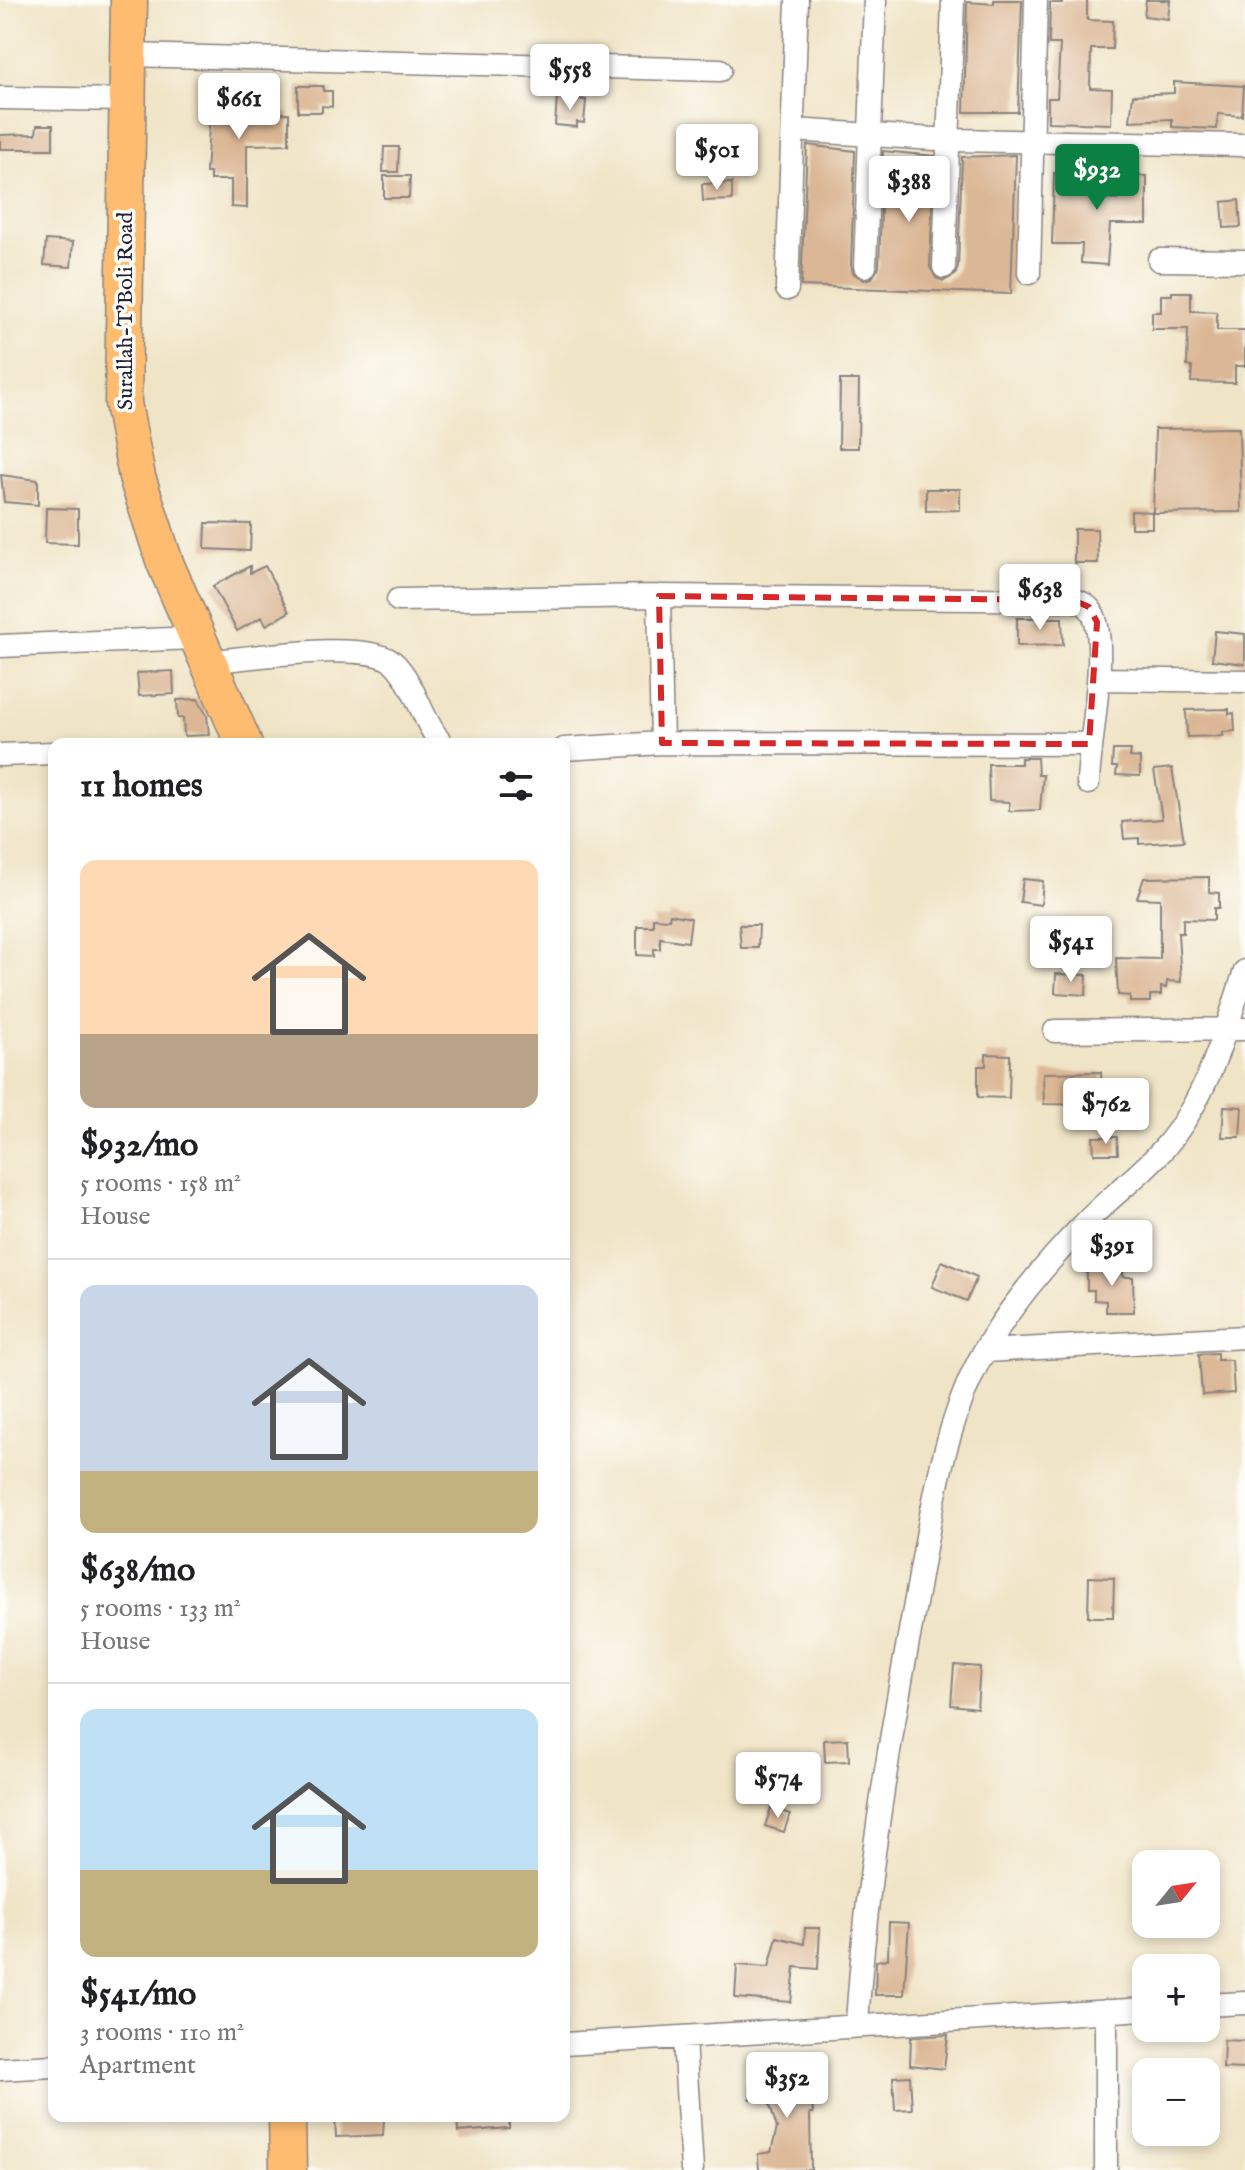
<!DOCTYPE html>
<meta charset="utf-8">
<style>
body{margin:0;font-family:"IM FELL English",serif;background:#f6f6f6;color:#202124;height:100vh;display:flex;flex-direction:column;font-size:30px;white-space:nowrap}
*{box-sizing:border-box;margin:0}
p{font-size:26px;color:#757577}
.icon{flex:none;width:44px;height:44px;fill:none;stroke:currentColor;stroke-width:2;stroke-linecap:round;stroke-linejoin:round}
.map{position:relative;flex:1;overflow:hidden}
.drawer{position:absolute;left:48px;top:738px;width:522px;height:1384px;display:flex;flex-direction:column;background:#fff;border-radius:16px;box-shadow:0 4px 12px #0003}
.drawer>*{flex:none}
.needle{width:52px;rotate:60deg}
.controls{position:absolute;left:1132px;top:1850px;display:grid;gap:16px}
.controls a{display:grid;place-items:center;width:88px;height:88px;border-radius:16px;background:#fff;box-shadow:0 4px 12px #0003;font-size:40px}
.price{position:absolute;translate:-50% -68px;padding:0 18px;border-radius:8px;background:#fff;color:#222;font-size:26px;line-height:52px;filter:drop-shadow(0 2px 4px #0008)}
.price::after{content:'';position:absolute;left:50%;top:48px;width:24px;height:18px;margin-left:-12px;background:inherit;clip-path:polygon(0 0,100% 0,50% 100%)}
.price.current{background:#0b8043;color:#fff}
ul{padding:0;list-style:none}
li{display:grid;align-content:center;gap:16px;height:424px;padding:0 32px}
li+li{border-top:2px solid #e0e0e0}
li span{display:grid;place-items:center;height:248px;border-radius:16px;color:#555}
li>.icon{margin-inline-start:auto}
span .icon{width:144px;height:144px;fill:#fffc;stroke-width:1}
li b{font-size:34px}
h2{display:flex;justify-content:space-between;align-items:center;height:96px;padding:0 32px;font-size:34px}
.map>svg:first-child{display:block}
</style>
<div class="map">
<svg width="1245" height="2170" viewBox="0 0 1245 2170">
<rect width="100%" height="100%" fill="#fdfcf7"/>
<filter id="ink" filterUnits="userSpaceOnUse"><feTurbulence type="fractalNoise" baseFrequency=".0125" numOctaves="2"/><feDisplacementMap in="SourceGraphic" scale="16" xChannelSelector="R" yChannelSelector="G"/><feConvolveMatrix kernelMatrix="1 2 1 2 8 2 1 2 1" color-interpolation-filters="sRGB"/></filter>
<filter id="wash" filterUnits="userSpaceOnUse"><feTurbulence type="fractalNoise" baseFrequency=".006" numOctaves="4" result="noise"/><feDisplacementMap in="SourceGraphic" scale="32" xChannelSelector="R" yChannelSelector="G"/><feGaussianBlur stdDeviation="1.8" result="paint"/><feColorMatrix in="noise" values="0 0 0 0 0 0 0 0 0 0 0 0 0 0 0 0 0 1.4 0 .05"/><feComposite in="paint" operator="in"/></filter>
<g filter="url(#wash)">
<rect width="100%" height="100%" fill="#f0e4c6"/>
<g id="blocks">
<!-- building -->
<path fill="#dbb795" d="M 994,0 L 1022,0 L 1018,112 L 964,112 L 967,2 L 994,4 Z
M 1062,0 L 1087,0 L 1087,20 L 1113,21 L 1112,49 L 1091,49 L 1090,88 L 1112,89 L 1111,124 L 1048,122 L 1048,98 L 1057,98 L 1060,44 L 1049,44 L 1050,3 L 1062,3 Z
M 1146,0 L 1170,0 L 1168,19 L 1144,16 Z
M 1174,82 L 1244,86 L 1242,116 L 1218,114 L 1217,129 L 1172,127 L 1172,119 L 1130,121 L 1133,95 L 1174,93 Z
M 298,86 L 323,86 L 323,91 L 332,91 L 332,107 L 322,106 L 322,112 L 298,112 Z
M 225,94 L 248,95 L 248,114 L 289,113 L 289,144 L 247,145 L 247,208 L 231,207 L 231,180 L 210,180 L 210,173 L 206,173 L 211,97 L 225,97 Z
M 557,97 L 586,100 L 584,123 L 577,122 L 577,127 L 555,125 Z
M 37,125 L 53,125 L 53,149 L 0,149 L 0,135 L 36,134 Z
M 807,145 L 855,151 L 851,265 L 853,273 L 864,280 L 872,278 L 879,267 L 883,151 L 934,156 L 930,267 L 936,278 L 944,281 L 955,275 L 958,267 L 962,157 L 1016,155 L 1011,294 L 801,286 Z
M 384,147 L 399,147 L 398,172 L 383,172 Z
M 1118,161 L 1138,161 L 1138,176 L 1147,176 L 1147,224 L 1110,224 L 1107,265 L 1081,263 L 1082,244 L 1052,244 L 1054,173 L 1084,176 L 1083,197 L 1117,200 Z
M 384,176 L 410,176 L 409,198 L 384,198 Z
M 732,183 L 732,200 L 703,201 L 702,184 Z
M 1239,200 L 1241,227 L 1224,228 L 1222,202 Z
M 46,240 L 73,242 L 71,267 L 44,265 Z
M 1172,292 L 1191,292 L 1191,311 L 1217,312 L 1217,330 L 1245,330 L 1245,366 L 1235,366 L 1235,383 L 1191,382 L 1192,367 L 1187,366 L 1188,329 L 1152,329 L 1152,312 L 1161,312 L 1161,295 L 1172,295 Z
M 840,380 L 859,380 L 858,448 L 839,448 Z
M 1239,428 L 1241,512 L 1153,513 L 1155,429 Z
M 1,475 L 38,480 L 38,505 L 4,502 Z
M 926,489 L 960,489 L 960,510 L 926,511 Z
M 46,508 L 78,509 L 78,544 L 45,543 Z
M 1131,511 L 1152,512 L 1152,528 L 1131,528 Z
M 206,523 L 251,524 L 250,551 L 205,549 Z
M 1074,529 L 1097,529 L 1098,563 L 1074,563 Z
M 250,566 L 250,573 L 265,566 L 289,612 L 266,625 L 262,617 L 237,631 L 213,586 Z
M 1017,618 L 1062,618 L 1063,645 L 1017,646 Z
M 1215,631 L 1245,634 L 1245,664 L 1212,660 Z
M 173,671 L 174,694 L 139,696 L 137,673 Z
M 198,699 L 207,715 L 209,735 L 184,736 L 183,718 L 178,718 L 177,700 Z
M 1229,709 L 1229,714 L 1234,713 L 1235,731 L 1223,732 L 1223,736 L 1187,737 L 1186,710 Z
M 1113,750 L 1131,750 L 1130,757 L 1140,758 L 1140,776 L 1116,775 L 1117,767 L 1112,767 Z
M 1021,758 L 1037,758 L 1038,775 L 1043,775 L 1040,810 L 1009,811 L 1009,802 L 989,801 L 988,764 L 1021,764 Z
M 1172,768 L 1184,841 L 1139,844 L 1139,838 L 1124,839 L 1122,822 L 1162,819 L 1154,770 Z
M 1209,877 L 1209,892 L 1219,893 L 1219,908 L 1214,908 L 1214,920 L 1183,919 L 1183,933 L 1178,933 L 1181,982 L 1167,981 L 1166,988 L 1161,987 L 1161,995 L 1150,995 L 1150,1002 L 1130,1002 L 1130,996 L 1118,995 L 1116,958 L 1160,959 L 1160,899 L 1137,898 L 1144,878 Z
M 1023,879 L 1043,881 L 1041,905 L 1020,902 Z
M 670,914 L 691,918 L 688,942 L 660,938 L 660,949 L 654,949 L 654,956 L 637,955 L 637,926 L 653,926 L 653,918 L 669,919 Z
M 739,925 L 759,925 L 758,948 L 741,948 Z
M 1056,974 L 1087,975 L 1086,995 L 1055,993 Z
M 986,1054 L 1010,1055 L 1009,1098 L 978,1097 L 978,1066 L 986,1066 Z
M 1101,1072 L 1102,1098 L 1095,1098 L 1095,1105 L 1044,1104 L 1043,1073 Z
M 1224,1106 L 1242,1107 L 1240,1137 L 1222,1137 Z
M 1093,1137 L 1117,1137 L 1118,1154 L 1094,1154 Z
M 942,1261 L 977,1277 L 967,1301 L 932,1287 Z
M 1087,1267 L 1123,1267 L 1123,1277 L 1133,1277 L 1134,1312 L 1106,1312 L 1106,1301 L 1094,1300 L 1094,1290 L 1087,1290 Z
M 1217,1353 L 1217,1360 L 1232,1360 L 1234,1393 L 1202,1395 L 1199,1354 Z
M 1089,1577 L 1114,1578 L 1113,1617 L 1088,1617 Z
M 954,1665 L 980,1667 L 977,1708 L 951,1705 Z
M 848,1739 L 849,1761 L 825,1762 L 824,1740 Z
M 771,1808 L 790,1814 L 784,1832 L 765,1826 Z
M 889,1922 L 909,1923 L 904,1995 L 875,1995 L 876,1961 L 888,1959 Z
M 805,1928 L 820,1928 L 818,1969 L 795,1967 L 791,2002 L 735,1998 L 737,1965 L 769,1967 L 777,1937 L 804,1944 Z
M 948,2035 L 944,2069 L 910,2065 L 911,2037 Z
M 1224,2040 L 1245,2041 L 1245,2069 L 1223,2068 Z
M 810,2073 L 813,2113 L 810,2113 L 811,2170 L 759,2170 L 758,2154 L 771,2152 L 777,2128 L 768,2099 L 750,2099 L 751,2077 Z
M 910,2076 L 912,2109 L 895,2110 L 893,2077 Z
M 335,2116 L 384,2119 L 383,2135 L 336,2137 Z
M 457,2116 L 509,2116 L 509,2128 L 458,2132 Z"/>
</g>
</g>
<g filter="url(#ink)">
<use href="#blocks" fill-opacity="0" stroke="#898380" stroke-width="2"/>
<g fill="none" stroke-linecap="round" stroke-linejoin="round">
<defs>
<path id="minor" d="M 128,55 L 720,70
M 0,98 L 127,100
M 794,130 L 950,140 L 1245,145
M 1159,260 L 1245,261
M 865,266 L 875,0
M 944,267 L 953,0
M 1029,273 L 1036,0
M 787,289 L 797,0
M 659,596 L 662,743
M 398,600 L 659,596 L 1073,600 C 1082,602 1089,605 1093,614 C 1109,645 1089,743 1088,783
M 0,646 L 195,638
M 206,662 C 244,659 371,638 395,664 C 416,686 422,721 442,744
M 1098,679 L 1245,681
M 564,749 L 662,743 L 1089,744
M 0,755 L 54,753
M 1055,1031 L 1245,1029
M 985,1351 L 1245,1337
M 1206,2005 L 1245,2003
M 857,2023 C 866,1882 889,1743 915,1604 C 931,1517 943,1415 992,1338 C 1018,1296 1052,1257 1087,1221 C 1112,1195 1142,1174 1166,1146 C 1208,1096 1225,1032 1245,971
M 684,2039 L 692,2170
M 564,2044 L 1146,2009
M 0,2069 L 54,2066
M 1106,2170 L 1106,2011"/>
<path id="primary" d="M 129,0 L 123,403 L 137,477 L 165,563 L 244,744
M 287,2116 L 288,2170"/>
</defs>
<!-- minor casing -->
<use href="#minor" stroke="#898380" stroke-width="25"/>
<!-- primary casing -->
<use href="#primary" stroke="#898380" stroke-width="39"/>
<!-- minor -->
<use href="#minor" stroke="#fff" stroke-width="22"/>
<!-- primary -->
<use href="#primary" stroke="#fdbc70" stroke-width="36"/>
</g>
</g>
<!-- marked area -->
<path fill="none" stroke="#d62828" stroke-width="6" stroke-dasharray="16 10" stroke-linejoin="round" d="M 659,596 L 1073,600 L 1089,607 L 1097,622 L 1089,744 L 662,743 Z"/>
<g text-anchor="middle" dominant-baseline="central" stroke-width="7" stroke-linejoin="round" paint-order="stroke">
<!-- street labels -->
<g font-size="22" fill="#22223b" stroke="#fdfcf7">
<text transform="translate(126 311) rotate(-90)">Surallah-T'Boli Road</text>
</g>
</g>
</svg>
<div class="controls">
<a><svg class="needle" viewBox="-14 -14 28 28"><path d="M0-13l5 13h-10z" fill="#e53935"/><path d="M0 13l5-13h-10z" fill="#757577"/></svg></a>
<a>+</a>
<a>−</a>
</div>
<b class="price" style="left:570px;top:112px">$558</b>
<b class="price" style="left:239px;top:141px">$661</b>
<b class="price" style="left:717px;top:192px">$501</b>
<b class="price current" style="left:1097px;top:212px">$932</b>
<b class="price" style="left:909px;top:224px">$388</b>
<b class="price" style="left:1040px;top:632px">$638</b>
<b class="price" style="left:1071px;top:984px">$541</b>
<b class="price" style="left:1106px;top:1146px">$762</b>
<b class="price" style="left:1112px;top:1288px">$391</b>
<b class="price" style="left:778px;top:1820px">$574</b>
<b class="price" style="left:787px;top:2120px">$352</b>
<section class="drawer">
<h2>11 homes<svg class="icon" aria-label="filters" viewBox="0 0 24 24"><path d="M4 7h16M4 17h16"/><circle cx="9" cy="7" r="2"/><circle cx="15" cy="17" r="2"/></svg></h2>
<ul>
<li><span style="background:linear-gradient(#ffd9b3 70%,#b9a48a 0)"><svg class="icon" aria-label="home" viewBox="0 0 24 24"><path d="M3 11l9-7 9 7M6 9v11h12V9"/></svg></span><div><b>$932/mo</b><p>5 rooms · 158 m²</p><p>House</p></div></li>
<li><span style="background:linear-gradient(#c9d6e8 75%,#c2b280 0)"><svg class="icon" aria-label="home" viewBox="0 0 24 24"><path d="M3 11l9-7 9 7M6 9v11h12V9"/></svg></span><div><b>$638/mo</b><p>5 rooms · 133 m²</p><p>House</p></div></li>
<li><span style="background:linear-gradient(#bfe0f5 65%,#c2b280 0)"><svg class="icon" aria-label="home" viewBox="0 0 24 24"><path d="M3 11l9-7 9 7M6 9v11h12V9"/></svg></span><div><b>$541/mo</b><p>3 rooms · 110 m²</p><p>Apartment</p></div></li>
</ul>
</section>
</div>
